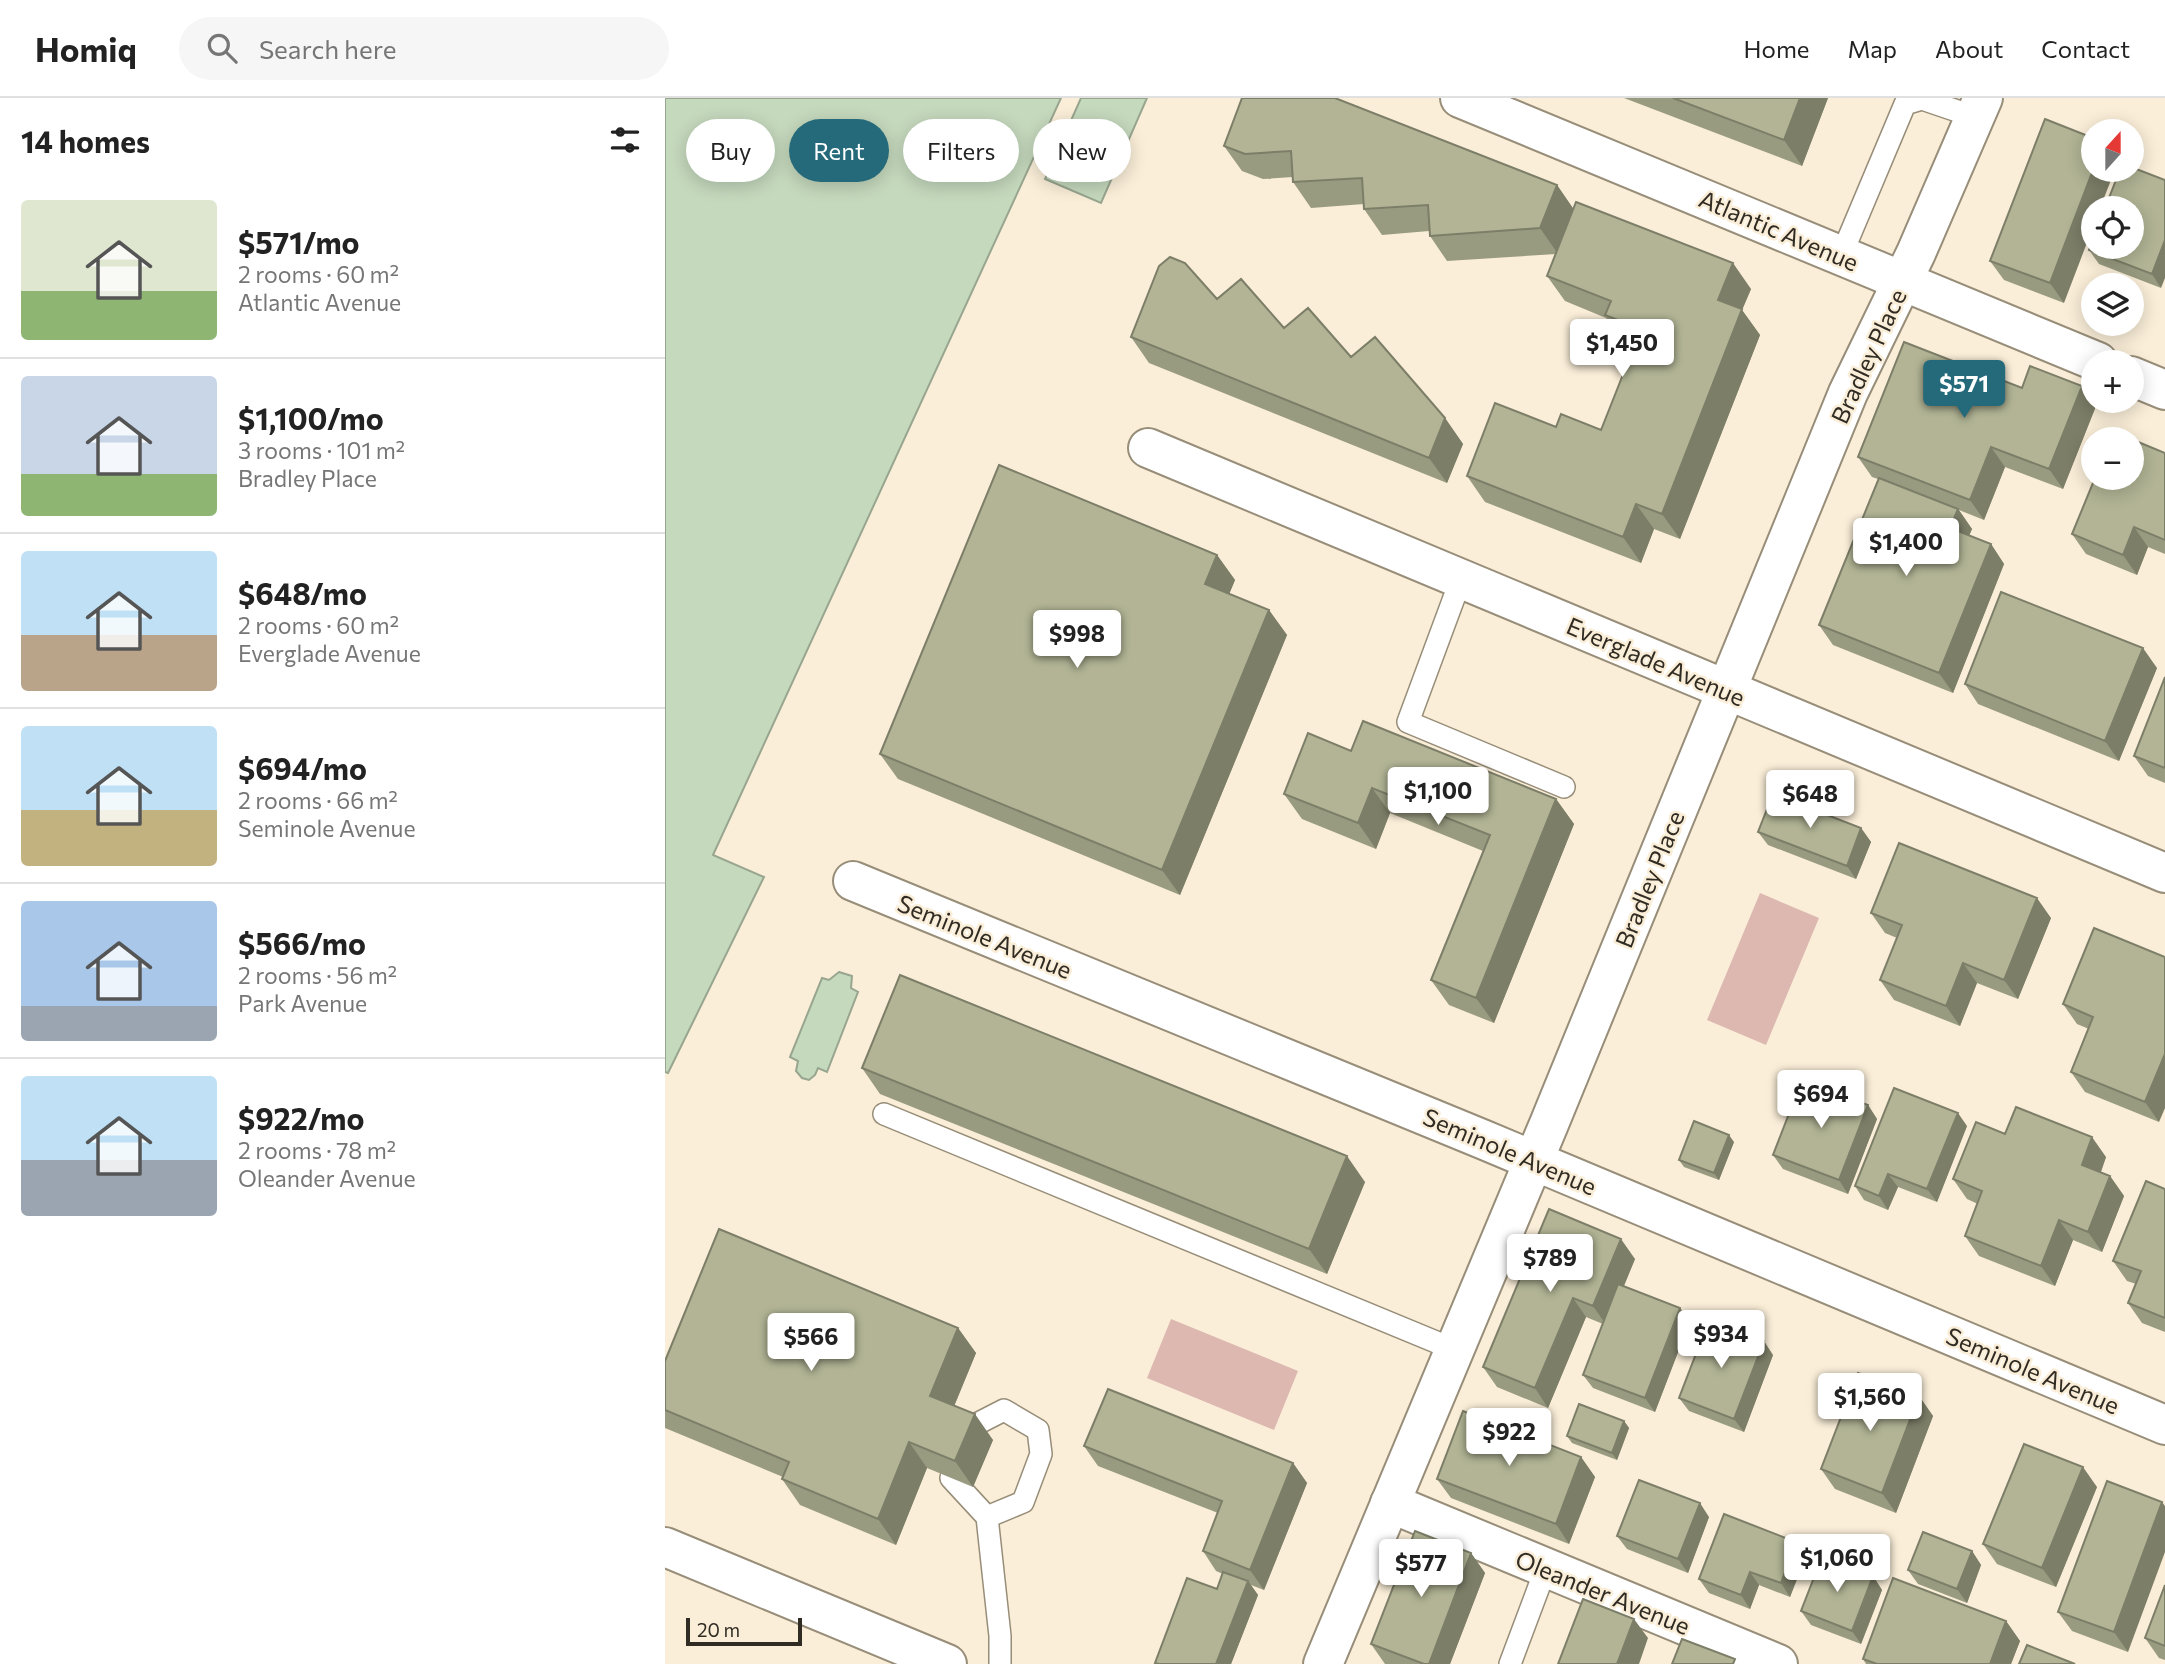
<!DOCTYPE html>
<meta charset="utf-8">
<style>
body{margin:0;font-family:Commissioner,sans-serif;background:#f6f6f6;color:#222;height:100vh;display:flex;flex-direction:column;font-size:26px;white-space:nowrap}
*{box-sizing:border-box;margin:0}
p{font-size:23px;color:#767676}
.icon{flex:none;width:38px;height:38px;fill:none;stroke:currentColor;stroke-width:2;stroke-linecap:round;stroke-linejoin:round}
.map{position:relative;flex:1;overflow:hidden}
.side{display:flex;flex-direction:column;background:#fff;width:665px}
.side>*{flex:none}
.hud{position:absolute;left:21px;top:21px;width:665px;height:63px;display:flex;gap:14px}
.needle{width:46px;rotate:21deg}
.tools{position:absolute;left:1416px;top:21px;display:grid;gap:14px}
.tools a{display:grid;place-items:center;width:63px;height:63px;border-radius:50%;background:#fff;box-shadow:0 4px 18px #0003;font-size:35px}
.scale{position:absolute;left:21px;bottom:18px;width:116px;box-sizing:border-box;padding-left:7px;border:4px solid #302b23;border-top:0;font-size:19px;line-height:24px;white-space:nowrap;color:#302b23;-webkit-text-stroke:5px #faeed8;paint-order:stroke}
.price{position:absolute;translate:-50% -60px;padding:0 16px;border-radius:7px;background:#fff;color:#222;font-size:23px;line-height:46px;filter:drop-shadow(0 2px 4px #0008)}
.price::after{content:'';position:absolute;left:50%;top:42px;width:21px;height:16px;margin-left:-10px;background:inherit;clip-path:polygon(0 0,100% 0,50% 100%)}
.price.current{background:#256a7a;color:#fff}
ul{padding:0;list-style:none}
li{display:flex;align-items:center;gap:21px;height:175px;padding:0 21px}
li+li{border-top:2px solid #e0e0e0}
li span{display:grid;place-items:center;flex:none;width:196px;height:140px;border-radius:7px;color:#555}
li>.icon{margin-inline-start:auto}
span .icon{width:84px;height:84px;fill:#fffc;stroke-width:1}
li b{font-size:30px}
h2{display:flex;justify-content:space-between;align-items:center;height:84px;padding:0 21px;font-size:30px}
.tag{padding:0 24px;border-radius:32px;background:#fff;box-shadow:0 4px 18px #0003;font-size:24px;line-height:63px}
.tag.current{background:#256a7a;color:#fff}
header{display:flex;align-items:center;gap:42px;box-sizing:border-box;height:98px;padding:0 35px;background:#fff;border-bottom:2px solid #e0e0e0}
header strong{font-size:33px}
nav{display:flex;gap:38px;margin-inline-start:auto;font-size:24px}
.search{width:490px;height:63px;background:#f6f6f6;display:flex;align-items:center;gap:18px;box-sizing:border-box;padding:0 24px;border-radius:38px;color:#767676;font-size:26px}
main{display:flex;flex:1;min-height:0}
.map>svg:first-child{display:block}
</style>
<header>
<strong>Homiq</strong>
<div class="search"><svg class="icon" aria-label="search" viewBox="0 0 24 24"><circle cx="10" cy="10" r="6"/><path d="M15 15l6 6"/></svg>Search here</div>
<nav><a>Home</a><a>Map</a><a>About</a><a>Contact</a></nav>
</header>
<main>
<section class="side">
<h2>14 homes<svg class="icon" aria-label="filters" viewBox="0 0 24 24"><path d="M4 7h16M4 17h16"/><circle cx="9" cy="7" r="2"/><circle cx="15" cy="17" r="2"/></svg></h2>
<ul>
<li><span style="background:linear-gradient(#dfe7d0 65%,#8fb573 0)"><svg class="icon" aria-label="home" viewBox="0 0 24 24"><path d="M3 11l9-7 9 7M6 9v11h12V9"/></svg></span><div><b>$571/mo</b><p>2 rooms · 60 m²</p><p>Atlantic Avenue</p></div></li>
<li><span style="background:linear-gradient(#c9d6e8 70%,#8fb573 0)"><svg class="icon" aria-label="home" viewBox="0 0 24 24"><path d="M3 11l9-7 9 7M6 9v11h12V9"/></svg></span><div><b>$1,100/mo</b><p>3 rooms · 101 m²</p><p>Bradley Place</p></div></li>
<li><span style="background:linear-gradient(#bfe0f5 60%,#b9a48a 0)"><svg class="icon" aria-label="home" viewBox="0 0 24 24"><path d="M3 11l9-7 9 7M6 9v11h12V9"/></svg></span><div><b>$648/mo</b><p>2 rooms · 60 m²</p><p>Everglade Avenue</p></div></li>
<li><span style="background:linear-gradient(#bfe0f5 60%,#c2b280 0)"><svg class="icon" aria-label="home" viewBox="0 0 24 24"><path d="M3 11l9-7 9 7M6 9v11h12V9"/></svg></span><div><b>$694/mo</b><p>2 rooms · 66 m²</p><p>Seminole Avenue</p></div></li>
<li><span style="background:linear-gradient(#a9c7e8 75%,#9aa5b1 0)"><svg class="icon" aria-label="home" viewBox="0 0 24 24"><path d="M3 11l9-7 9 7M6 9v11h12V9"/></svg></span><div><b>$566/mo</b><p>2 rooms · 56 m²</p><p>Park Avenue</p></div></li>
<li><span style="background:linear-gradient(#bfe0f5 60%,#9aa5b1 0)"><svg class="icon" aria-label="home" viewBox="0 0 24 24"><path d="M3 11l9-7 9 7M6 9v11h12V9"/></svg></span><div><b>$922/mo</b><p>2 rooms · 78 m²</p><p>Oleander Avenue</p></div></li>
</ul>
</section>
<div class="map">
<svg width="1500" height="1566" viewBox="0 0 1500 1566">
<rect width="100%" height="100%" fill="#faeed8"/>
<!-- green -->
<path fill="#dcb8b0" d="M 1095,795 L 1154,820 L 1101,947 L 1042,922 Z
M 506,1221 L 633,1273 L 609,1332 L 482,1280 Z"/>
<!-- water -->
<path fill="#c5d9bd" stroke="#98a58f" stroke-width="2" d="M 0,0 L 396,0 L 48,757 L 99,779 L 3,975 L 0,974 Z
M 416,0 L 482,0 L 436,105 L 380,81 Z
M 174,874 L 187,878 L 186,890 L 193,894 L 162,974 L 153,970 L 150,977 L 144,982 L 137,980 L 131,973 L 133,963 L 125,959 L 157,880 L 164,882 Z"/>
<g fill="none" stroke-linecap="round" stroke-linejoin="round">
<defs>
<path id="lane" d="M 1176,158 L 1240,6 L 1257,1 L 1310,19
M 796,481 L 743,624 L 899,689
M 219,1016 L 788,1251
M 302,1331 L 339,1312 L 373,1332 L 376,1356 L 358,1404 L 322,1419 L 335,1538 L 335,1566
M 286,1380 L 322,1419
M 845,1566 L 881,1470"/>
<path id="street" d="M 795,0 L 1433,264
M 1466,278 L 1500,292
M 483,350 L 1500,775
M 188,783 L 817,1041 L 1500,1327
M 725,1405 L 1113,1566
M 0,1449 L 282,1566"/>
<path id="secondary" d="M 658,1566 L 884,1026 L 1183,295 L 1251,155 L 1318,0"/>
</defs>
<!-- lane casing -->
<use href="#lane" stroke="#978d78" stroke-width="24"/>
<!-- street casing -->
<use href="#street" stroke="#978d78" stroke-width="42"/>
<!-- secondary casing -->
<use href="#secondary" stroke="#978d78" stroke-width="42"/>
<!-- lane -->
<use href="#lane" stroke="#fff" stroke-width="21"/>
<!-- street -->
<use href="#street" stroke="#fff" stroke-width="38"/>
<!-- secondary -->
<use href="#secondary" stroke="#fff" stroke-width="38"/>
</g>
<!-- wall -->
<path fill="#999b80" d="M 577,0 L 892,87 L 908,111 L 1086,191 L 1077,212 L 1095,237 L 1015,441 L 989,431 L 976,465 L 820,404 L 802,378 L 891,329 L 936,332 L 969,247 L 958,243 L 941,220 L 900,203 L 882,178 L 891,156 L 782,163 L 765,138 L 764,133 L 717,137 L 699,111 L 699,106 L 646,110 L 628,84 L 628,79 L 598,81 L 577,73 L 559,48 Z
M 959,0 L 1163,0 L 1137,68 Z
M 1380,21 L 1399,205 L 1339,182 L 1325,163 Z
M 1455,72 L 1496,190 L 1434,166 L 1424,152 Z
M 552,201 L 686,259 L 780,320 L 798,346 L 782,385 L 484,265 L 466,239 Z
M 1417,288 L 1431,308 L 1398,391 L 1340,369 L 1319,422 L 1294,412 L 1307,431 L 1304,437 L 1326,446 L 1339,466 L 1288,595 L 1168,547 L 1154,527 L 1213,381 L 1207,379 L 1193,359 L 1357,290 Z
M 1500,355 L 1500,456 L 1483,449 L 1472,477 L 1421,456 L 1407,436 Z
M 552,457 L 570,482 L 564,496 L 604,512 L 622,537 L 515,797 L 233,681 L 215,656 Z
M 1492,570 L 1454,663 L 1313,606 L 1300,586 Z
M 1500,579 L 1500,685 L 1483,678 L 1469,658 Z
M 686,653 L 891,701 L 909,726 L 829,925 L 784,907 L 766,882 L 818,753 L 725,715 L 711,751 L 637,721 L 619,696 Z
M 1196,730 L 1206,744 L 1191,781 L 1103,747 L 1093,734 Z
M 1206,815 L 1386,820 L 1353,901 L 1312,885 L 1295,928 L 1229,902 L 1215,882 L 1232,840 L 1220,835 Z
M 1429,830 L 1494,1024 L 1420,994 L 1406,974 L 1424,931 L 1412,926 L 1398,906 Z
M 197,970 L 700,1084 L 662,1176 L 215,996 Z
M 1203,1007 L 1212,1021 L 1183,1096 L 1118,1071 L 1108,1057 Z
M 1302,1028 L 1272,1104 L 1233,1089 L 1223,1112 L 1199,1102 L 1190,1088 Z
M 1340,1036 L 1441,1059 L 1436,1074 L 1445,1078 L 1459,1098 L 1437,1154 L 1408,1142 L 1390,1188 L 1314,1158 L 1300,1138 L 1313,1106 L 1302,1101 L 1288,1081 Z
M 1069,1044 L 1054,1082 L 1019,1069 L 1014,1062 Z
M 1500,1091 L 1500,1234 L 1477,1225 L 1463,1205 L 1471,1186 L 1462,1183 L 1448,1163 Z
M 884,1111 L 970,1161 L 959,1188 L 1015,1210 L 1025,1223 L 990,1314 L 928,1290 L 918,1277 L 938,1226 L 921,1219 L 883,1310 L 832,1289 L 818,1269 Z
M 293,1230 L 311,1255 L 289,1308 L 328,1342 L 308,1389 L 262,1370 L 231,1447 L 135,1407 L 117,1381 L 118,1379 L 0,1330 L 0,1263 Z
M 1108,1257 L 1079,1334 L 1024,1313 L 1014,1300 Z
M 1254,1298 L 1268,1318 L 1231,1415 L 1170,1391 L 1156,1371 Z
M 959,1323 L 964,1330 L 952,1362 L 907,1345 L 902,1338 Z
M 419,1348 L 628,1365 L 642,1385 L 599,1492 L 586,1487 L 593,1497 L 566,1566 L 491,1566 L 490,1565 L 552,1491 L 558,1476 L 551,1473 L 538,1453 L 553,1415 L 433,1368 Z
M 916,1359 L 930,1379 L 904,1446 L 786,1400 L 772,1381 Z
M 1442,1383 L 1463,1554 L 1407,1533 L 1393,1514 Z
M 1432,1389 L 1391,1489 L 1332,1466 L 1318,1446 Z
M 1044,1419 L 1023,1475 L 962,1451 L 952,1438 Z
M 1307,1453 L 1316,1467 L 1302,1505 L 1253,1486 L 1243,1472 Z
M 806,1455 L 820,1475 L 785,1566 L 720,1566 L 706,1546 Z
M 1141,1458 L 1125,1499 L 1094,1487 L 1085,1511 L 1044,1495 L 1034,1481 Z
M 1208,1478 L 1217,1492 L 1196,1546 L 1146,1527 L 1136,1513 Z
M 1500,1487 L 1500,1562 L 1494,1560 L 1480,1540 Z
M 1341,1523 L 1355,1543 L 1346,1566 L 1201,1566 L 1198,1561 Z"/>
<!-- shaded-wall -->
<path fill="#7d7e68" d="M 1135,0 L 1163,0 L 1137,68 L 1119,42 Z
M 1428,72 L 1450,72 L 1435,110 L 1428,110 L 1428,129 L 1399,205 L 1385,185 Z
M 892,87 L 910,113 L 893,156 L 875,130 Z
M 1500,142 L 1500,180 L 1496,190 L 1487,176 Z
M 1068,165 L 1086,191 L 1077,212 L 1095,237 L 1015,441 L 997,416 L 1053,202 Z
M 1417,288 L 1431,308 L 1398,391 L 1384,371 Z
M 780,320 L 798,346 L 782,385 L 764,360 Z
M 1326,349 L 1340,369 L 1319,422 L 1305,402 Z
M 971,406 L 989,431 L 976,465 L 958,439 Z
M 1293,411 L 1307,431 L 1299,450 L 1285,430 Z
M 1469,429 L 1483,449 L 1472,477 L 1458,457 Z
M 1326,446 L 1339,466 L 1288,595 L 1274,575 Z
M 552,457 L 570,482 L 558,511 L 540,486 Z
M 604,512 L 622,537 L 515,797 L 497,772 Z
M 1478,550 L 1492,570 L 1454,663 L 1440,643 Z
M 707,690 L 725,715 L 711,751 L 693,725 Z
M 891,701 L 909,726 L 829,925 L 811,900 Z
M 1196,730 L 1206,744 L 1191,781 L 1182,768 Z
M 1372,800 L 1386,820 L 1353,901 L 1339,882 Z
M 1298,865 L 1312,885 L 1295,928 L 1281,908 Z
M 1500,956 L 1500,1010 L 1494,1024 L 1480,1004 Z
M 1203,1007 L 1212,1021 L 1183,1096 L 1174,1082 Z
M 1293,1015 L 1302,1028 L 1272,1104 L 1262,1091 Z
M 1064,1037 L 1069,1044 L 1054,1082 L 1049,1075 Z
M 1427,1039 L 1441,1059 L 1431,1087 L 1417,1067 Z
M 682,1058 L 700,1084 L 662,1176 L 644,1151 Z
M 1223,1076 L 1233,1089 L 1223,1112 L 1214,1098 Z
M 1445,1078 L 1459,1098 L 1437,1154 L 1423,1134 Z
M 1394,1122 L 1408,1142 L 1390,1188 L 1376,1168 Z
M 956,1141 L 970,1161 L 942,1228 L 928,1208 Z
M 908,1200 L 921,1219 L 883,1310 L 870,1290 Z
M 1015,1210 L 1025,1223 L 990,1314 L 980,1300 Z
M 293,1230 L 311,1255 L 283,1323 L 265,1298 Z
M 1099,1243 L 1108,1257 L 1079,1334 L 1069,1321 Z
M 1254,1298 L 1268,1318 L 1231,1415 L 1217,1395 Z
M 310,1316 L 328,1342 L 308,1389 L 290,1363 Z
M 959,1323 L 964,1330 L 952,1362 L 947,1355 Z
M 244,1344 L 262,1370 L 231,1447 L 213,1421 Z
M 916,1359 L 930,1379 L 904,1446 L 891,1426 Z
M 628,1365 L 642,1385 L 599,1492 L 585,1472 Z
M 1418,1369 L 1432,1389 L 1391,1489 L 1377,1470 Z
M 1497,1404 L 1500,1408 L 1500,1454 L 1463,1554 L 1449,1534 Z
M 1035,1405 L 1044,1419 L 1023,1475 L 1013,1461 Z
M 1131,1444 L 1141,1458 L 1125,1499 L 1116,1485 Z
M 1307,1453 L 1316,1467 L 1302,1505 L 1292,1491 Z
M 806,1455 L 820,1475 L 785,1566 L 764,1566 Z
M 1085,1474 L 1094,1487 L 1085,1511 L 1076,1497 Z
M 1208,1478 L 1217,1492 L 1196,1546 L 1187,1533 Z
M 583,1483 L 593,1497 L 566,1566 L 551,1566 Z
M 969,1521 L 983,1540 L 974,1566 L 952,1566 Z
M 1341,1523 L 1355,1543 L 1346,1566 L 1325,1566 Z"/>
<!-- building -->
<path fill="#b2b495" stroke="#7d7e68" stroke-width="2" d="M 577,0 L 670,0 L 892,87 L 875,130 L 765,138 L 763,107 L 699,111 L 697,80 L 628,84 L 626,53 L 580,56 L 559,48 Z
M 1008,0 L 1135,0 L 1119,42 Z
M 1380,21 L 1428,40 L 1428,72 L 1385,185 L 1325,163 Z
M 1466,69 L 1500,82 L 1500,142 L 1487,176 L 1424,152 L 1428,142 L 1428,149 L 1466,149 L 1466,110 L 1440,110 L 1455,72 L 1466,72 Z
M 911,104 L 1068,165 L 1053,202 L 1077,211 L 997,416 L 971,406 L 958,439 L 802,378 L 830,305 L 891,329 L 896,316 L 936,332 L 976,231 L 940,217 L 946,203 L 882,178 Z
M 505,159 L 520,165 L 552,201 L 576,181 L 619,230 L 643,210 L 686,259 L 710,239 L 780,320 L 764,360 L 466,239 L 494,168 Z
M 1239,244 L 1357,290 L 1365,268 L 1417,288 L 1384,371 L 1326,349 L 1305,402 L 1193,359 Z
M 1449,334 L 1466,341 L 1446,341 Z
M 1466,341 L 1500,355 L 1500,442 L 1469,429 L 1458,457 L 1407,436 L 1430,380 L 1466,380 Z
M 334,367 L 552,457 L 540,486 L 604,512 L 497,772 L 215,656 Z
M 1214,380 L 1293,411 L 1285,430 L 1326,446 L 1274,575 L 1154,527 Z
M 1336,494 L 1478,550 L 1440,643 L 1300,586 Z
M 1500,579 L 1500,670 L 1469,658 Z
M 698,623 L 891,701 L 811,900 L 766,882 L 825,737 L 707,690 L 693,725 L 619,696 L 643,635 L 686,653 Z
M 1108,696 L 1196,730 L 1182,768 L 1093,734 Z
M 1234,745 L 1372,800 L 1339,882 L 1298,865 L 1281,908 L 1215,882 L 1237,827 L 1206,815 Z
M 1429,830 L 1500,859 L 1500,956 L 1480,1004 L 1406,974 L 1428,919 L 1398,906 Z
M 235,877 L 682,1058 L 644,1151 L 197,970 Z
M 1137,982 L 1203,1007 L 1174,1082 L 1108,1057 Z
M 1229,990 L 1293,1015 L 1262,1091 L 1223,1076 L 1214,1098 L 1190,1088 Z
M 1351,1009 L 1427,1039 L 1417,1067 L 1445,1078 L 1423,1134 L 1394,1122 L 1376,1168 L 1300,1138 L 1317,1093 L 1288,1081 L 1311,1024 L 1340,1036 Z
M 1029,1023 L 1064,1037 L 1049,1075 L 1014,1062 Z
M 1481,1083 L 1500,1091 L 1500,1220 L 1463,1205 L 1476,1173 L 1448,1163 Z
M 884,1111 L 956,1141 L 928,1208 L 908,1200 L 870,1290 L 818,1269 Z
M 54,1131 L 293,1230 L 265,1298 L 310,1316 L 290,1363 L 244,1344 L 213,1421 L 117,1381 L 124,1364 L 0,1312 L 0,1263 Z
M 953,1186 L 1015,1210 L 980,1300 L 918,1277 Z
M 1044,1222 L 1099,1243 L 1069,1321 L 1014,1300 Z
M 1193,1275 L 1254,1298 L 1217,1395 L 1156,1371 Z
M 443,1291 L 628,1365 L 585,1472 L 538,1453 L 557,1403 L 419,1348 Z
M 914,1306 L 959,1323 L 947,1355 L 902,1338 Z
M 798,1313 L 916,1359 L 891,1426 L 772,1381 Z
M 1359,1346 L 1418,1369 L 1377,1470 L 1318,1446 Z
M 974,1382 L 1035,1405 L 1013,1461 L 952,1438 Z
M 1442,1383 L 1497,1404 L 1449,1534 L 1393,1514 Z
M 1059,1416 L 1131,1444 L 1116,1485 L 1085,1474 L 1076,1497 L 1034,1481 Z
M 750,1433 L 806,1455 L 764,1566 L 759,1566 L 706,1546 Z
M 1258,1434 L 1307,1453 L 1292,1491 L 1243,1472 Z
M 1157,1459 L 1208,1478 L 1187,1533 L 1136,1513 Z
M 558,1474 L 583,1483 L 551,1566 L 494,1566 L 490,1565 L 522,1480 L 552,1491 Z
M 1228,1480 L 1341,1523 L 1325,1566 L 1212,1566 L 1198,1561 Z
M 1500,1487 L 1500,1548 L 1480,1540 Z
M 918,1501 L 969,1521 L 952,1566 L 893,1566 Z
M 1017,1541 L 1070,1561 L 1068,1566 L 1007,1566 Z
M 1362,1547 L 1410,1566 L 1354,1566 Z"/>
<g text-anchor="middle" dominant-baseline="central" stroke-width="5" stroke-linejoin="round" paint-order="stroke">
<!-- street labels -->
<g font-size="24" fill="#302b23" stroke="#faeed8">
<text transform="translate(1114 132) rotate(23)">Atlantic Avenue</text>
<text transform="translate(1203 258) rotate(-65)">Bradley Place</text>
<text transform="translate(991 563) rotate(23)">Everglade Avenue</text>
<text transform="translate(984 781) rotate(-68)">Bradley Place</text>
<text transform="translate(320 838) rotate(22)">Seminole Avenue</text>
<text transform="translate(845 1053) rotate(23)">Seminole Avenue</text>
<text transform="translate(1368 1272) rotate(23)">Seminole Avenue</text>
<text transform="translate(938 1494) rotate(22)">Oleander Avenue</text>
</g>
</g>
</svg>
<div class="tools">
<a><svg class="needle" viewBox="-14 -14 28 28"><path d="M0-13l5 13h-10z" fill="#e53935"/><path d="M0 13l5-13h-10z" fill="#767676"/></svg></a>
<a><svg class="icon" aria-label="locate" viewBox="0 0 24 24"><circle cx="12" cy="12" r="6"/><path d="M12 2v4M12 18v4M2 12h4M18 12h4"/></svg></a>
<a><svg class="icon" aria-label="layers" viewBox="0 0 24 24"><path d="M12 4l9 5-9 5-9-5zM3 14l9 5 9-5"/></svg></a>
<a>+</a>
<a>−</a>
</div>
<div class="scale">20 m</div>
<b class="price" style="left:957px;top:281px">$1,450</b>
<b class="price current" style="left:1299px;top:322px">$571</b>
<b class="price" style="left:1241px;top:480px">$1,400</b>
<b class="price" style="left:412px;top:572px">$998</b>
<b class="price" style="left:773px;top:729px">$1,100</b>
<b class="price" style="left:1145px;top:732px">$648</b>
<b class="price" style="left:1156px;top:1032px">$694</b>
<b class="price" style="left:885px;top:1196px">$789</b>
<b class="price" style="left:1056px;top:1272px">$934</b>
<b class="price" style="left:146px;top:1275px">$566</b>
<b class="price" style="left:1205px;top:1335px">$1,560</b>
<b class="price" style="left:844px;top:1370px">$922</b>
<b class="price" style="left:1172px;top:1496px">$1,060</b>
<b class="price" style="left:756px;top:1501px">$577</b>
<div class="hud">
<a class="tag">Buy</a>
<a class="tag current">Rent</a>
<a class="tag">Filters</a>
<a class="tag">New</a>
</div>
</div>
</main>
